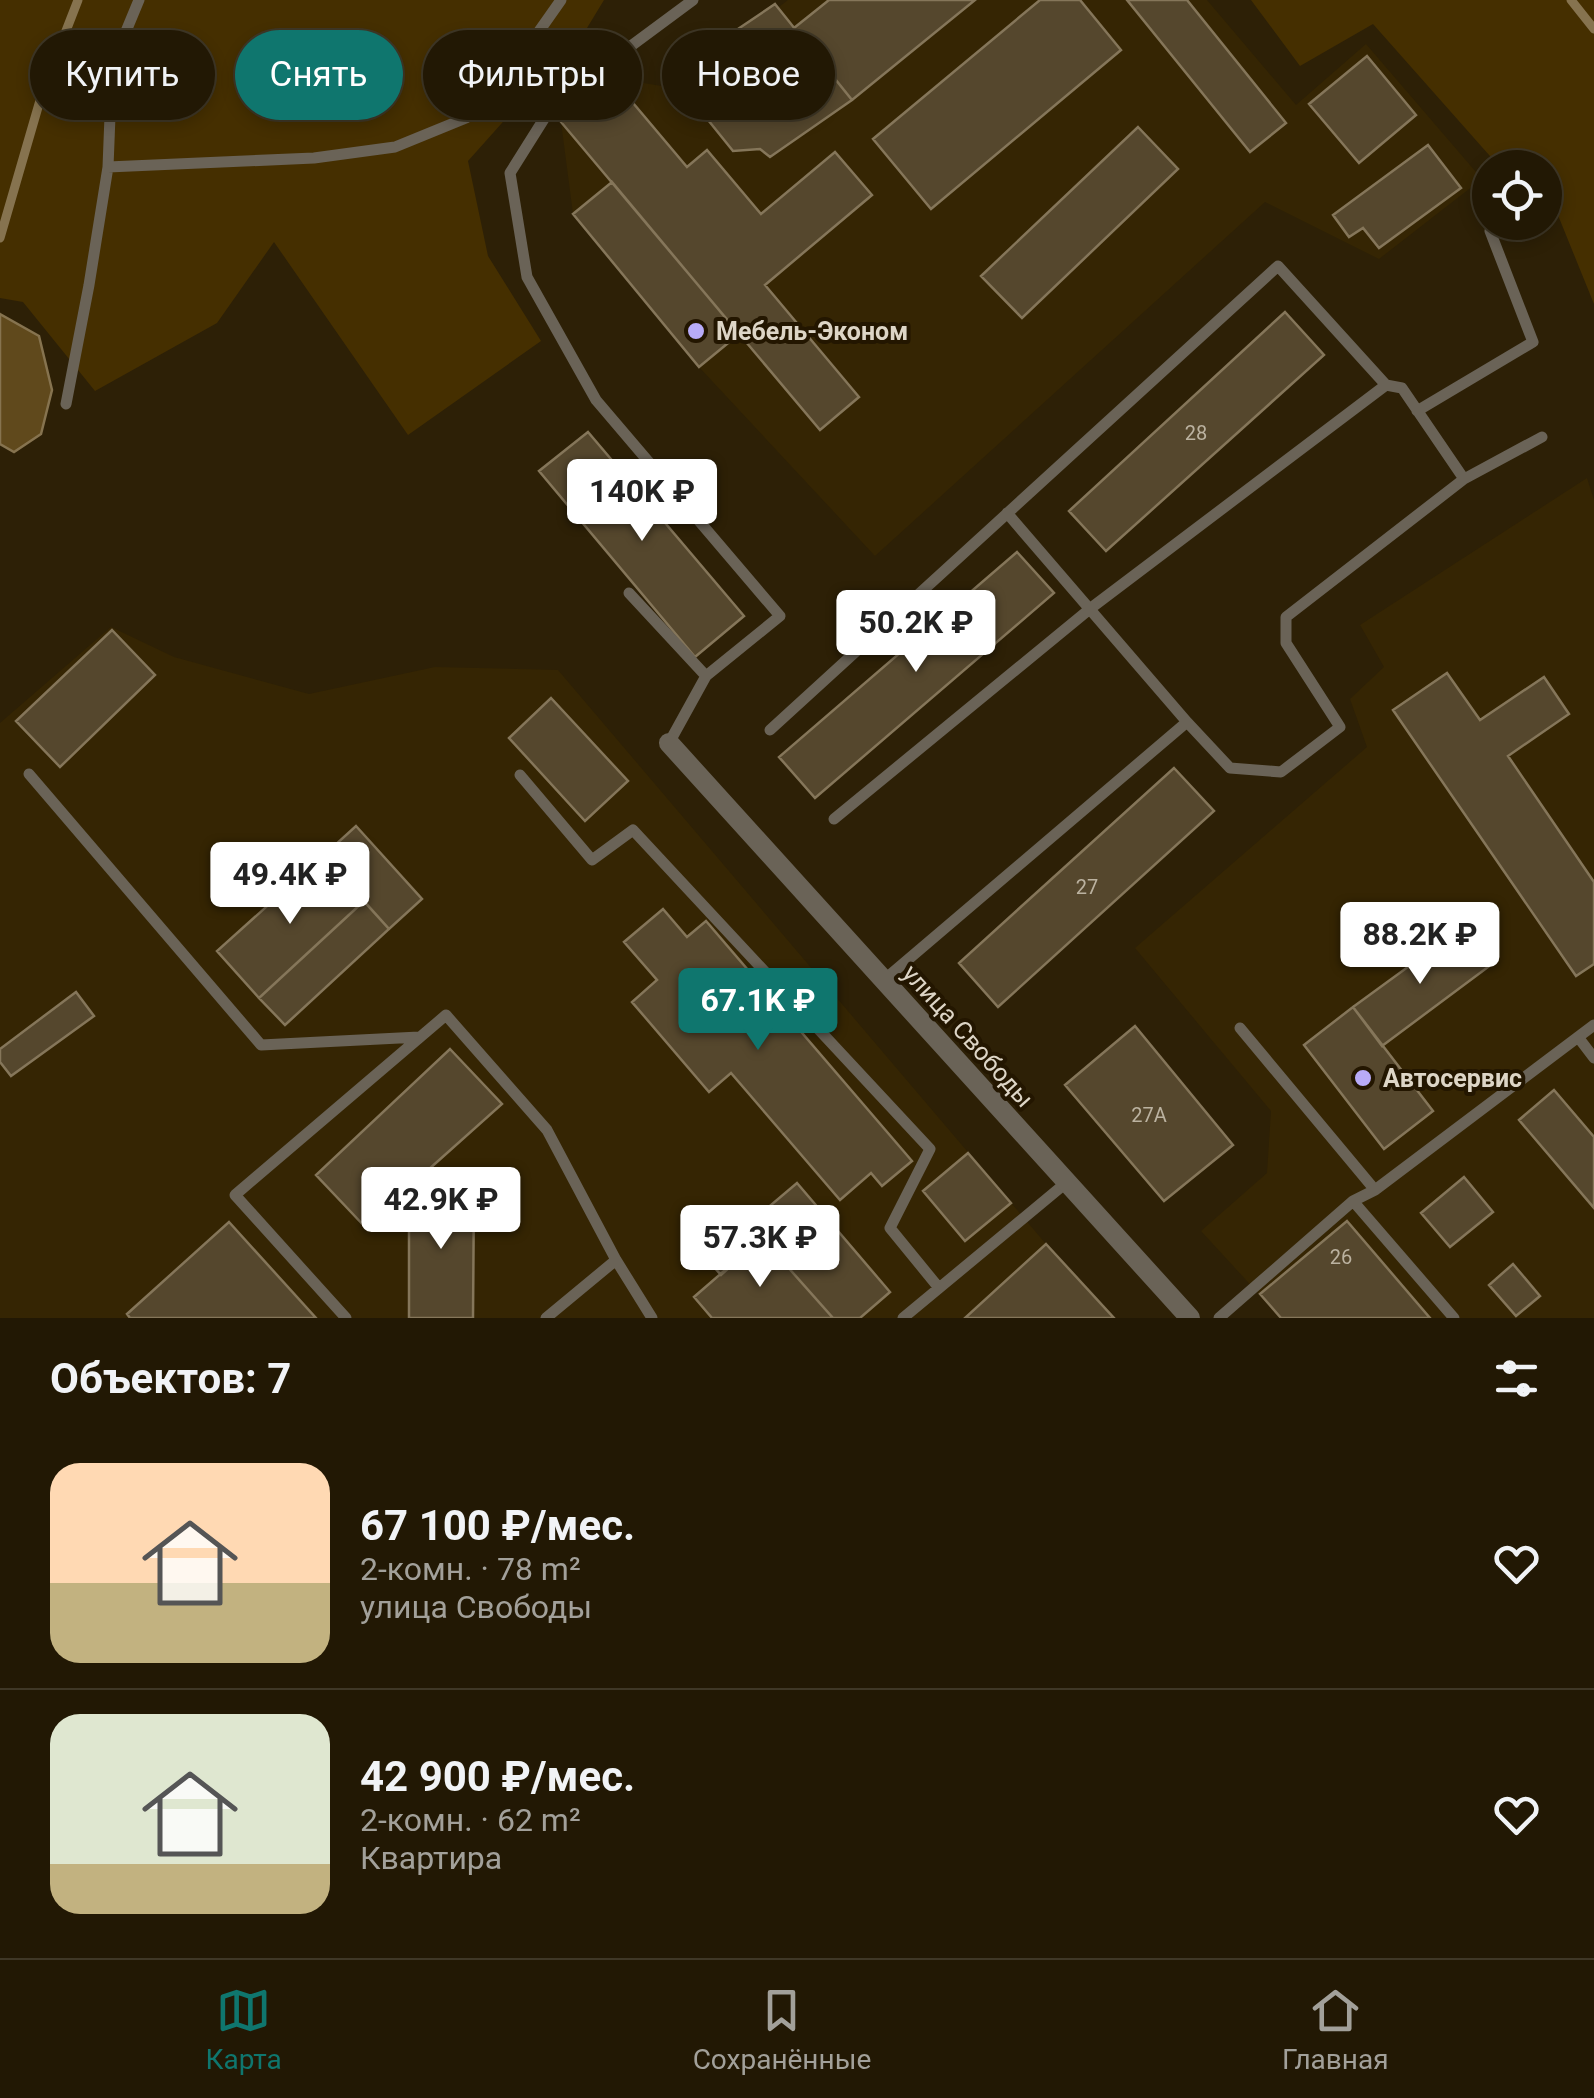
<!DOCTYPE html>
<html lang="ru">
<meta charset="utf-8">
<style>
body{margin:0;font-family:Roboto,sans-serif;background:#2e2513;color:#f1f3f6;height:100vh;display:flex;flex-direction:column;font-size:38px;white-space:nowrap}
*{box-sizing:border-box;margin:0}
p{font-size:32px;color:#a2a09a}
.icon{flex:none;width:55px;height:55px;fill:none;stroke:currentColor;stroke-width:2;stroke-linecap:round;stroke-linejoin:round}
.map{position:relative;height:1318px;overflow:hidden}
.details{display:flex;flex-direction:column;background:#221804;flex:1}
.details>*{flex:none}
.banner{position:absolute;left:30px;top:30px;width:1000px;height:90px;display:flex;gap:20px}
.tools{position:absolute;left:1472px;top:150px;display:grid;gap:20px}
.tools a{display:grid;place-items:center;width:90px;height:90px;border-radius:50%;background:#221804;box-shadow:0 5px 15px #0003,0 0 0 2px #3f3726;font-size:50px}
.price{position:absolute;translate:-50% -85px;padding:0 22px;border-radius:10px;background:#fff;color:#222;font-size:32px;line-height:65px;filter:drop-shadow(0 2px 5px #0008)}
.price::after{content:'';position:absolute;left:50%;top:60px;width:30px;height:22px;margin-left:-15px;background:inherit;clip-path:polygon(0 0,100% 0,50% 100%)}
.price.on{background:#0f766e;color:#fff}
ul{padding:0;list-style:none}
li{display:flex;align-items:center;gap:30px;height:250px;padding:0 50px}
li+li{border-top:2px solid #3f3726}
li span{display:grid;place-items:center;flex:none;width:280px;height:200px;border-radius:30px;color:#555}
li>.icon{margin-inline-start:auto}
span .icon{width:120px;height:120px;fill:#fffc;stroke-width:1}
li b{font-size:42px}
h2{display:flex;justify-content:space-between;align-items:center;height:120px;padding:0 50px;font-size:42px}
.chip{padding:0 35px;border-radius:45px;background:#221804;box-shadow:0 5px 15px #0003,0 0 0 2px #3f3726;font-size:35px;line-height:90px}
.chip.on{background:#0f766e;color:#fff}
.tabs{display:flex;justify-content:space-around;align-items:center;height:140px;border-top:2px solid #3f3726;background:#221804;font-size:28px;color:#a2a09a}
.tabs a{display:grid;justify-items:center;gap:5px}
.tabs .on{color:#0f766e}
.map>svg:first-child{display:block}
</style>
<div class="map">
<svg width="1594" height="1318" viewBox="0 0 1594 1318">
<rect width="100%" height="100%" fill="#2d2006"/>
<!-- built -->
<path fill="#352503" d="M 788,0 L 1207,0 L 1296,105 L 1366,44 L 1482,179 L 1379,259 L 1265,202 L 875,556 L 699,367 L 573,214 L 561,122 L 612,78 L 674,88 Z
M 1587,478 L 1594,500 L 1594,1318 L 1281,1318 L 1201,1231 L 1267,1173 L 1271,1111 L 1135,948 L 1367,747 L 1350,699 L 1384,667 L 1360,625 Z
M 111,627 L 174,657 L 309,694 L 435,667 L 558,670 L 1046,1244 L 1114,1318 L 0,1318 L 0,723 Z"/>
<!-- green -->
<path fill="#452f00" d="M 0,0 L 604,0 L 587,28 L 468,161 L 488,256 L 541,341 L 408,435 L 274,242 L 217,323 L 95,391 L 23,302 L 0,298 Z
M 1251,0 L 1594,0 L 1594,304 L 1551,198 L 1545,194 L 1545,168 L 1502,167 L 1497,164 L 1373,24 L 1300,66 Z"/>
<!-- water -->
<path fill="#60491c" stroke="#86734f" stroke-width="2.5" d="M 0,314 L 39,336 L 52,390 L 41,434 L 14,452 L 0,444 Z"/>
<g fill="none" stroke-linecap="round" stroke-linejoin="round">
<!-- stream -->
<path stroke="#86734f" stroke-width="9" d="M 1571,0 L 1594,29
M 0,238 L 43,90 L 78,0"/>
</g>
<!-- building -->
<path fill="#55472d" stroke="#85765a" stroke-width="2.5" d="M 829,0 L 975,0 L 852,100 L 794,28 Z
M 1040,0 L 1080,0 L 1121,50 L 931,209 L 873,139 Z
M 1127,0 L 1187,0 L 1286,123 L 1250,152 Z
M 775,4 L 852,100 L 770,157 L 760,149 L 733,151 L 671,74 Z
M 1367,56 L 1416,115 L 1359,163 L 1309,104 Z
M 612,78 L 687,167 L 707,150 L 761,214 L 835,152 L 872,195 L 765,285 L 859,397 L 820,430 L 561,122 Z
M 1138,127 L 1178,169 L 1022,318 L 981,276 Z
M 1428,145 L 1461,188 L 1379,248 L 1363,228 L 1349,237 L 1333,215 Z
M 612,182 L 739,334 L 699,367 L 573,214 Z
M 1285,312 L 1324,355 L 1106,551 L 1069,511 Z
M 588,432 L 744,616 L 695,657 L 539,471 Z
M 1017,552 L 1054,593 L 815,798 L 779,757 Z
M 112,630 L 155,675 L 60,767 L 16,721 Z
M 1447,673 L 1480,720 L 1544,677 L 1569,714 L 1508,756 L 1594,882 L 1594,964 L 1576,976 L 1393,710 Z
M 551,698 L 628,781 L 585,821 L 509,738 Z
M 1174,768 L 1214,811 L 998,1007 L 959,963 Z
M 356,826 L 422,899 L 389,929 L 323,856 Z
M 323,856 L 364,901 L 259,998 L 217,951 Z
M 364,901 L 389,929 L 285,1025 L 259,998 Z
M 663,909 L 687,937 L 706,921 L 912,1161 L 882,1186 L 871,1173 L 840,1200 L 731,1073 L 709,1092 L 632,1002 L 657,980 L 624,942 Z
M 1460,929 L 1488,967 L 1382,1046 L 1353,1007 Z
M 76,992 L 94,1016 L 11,1076 L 0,1062 L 0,1049 Z
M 1353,1007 L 1433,1111 L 1384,1149 L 1304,1045 Z
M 1135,1026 L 1233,1145 L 1164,1201 L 1065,1085 Z
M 450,1049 L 502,1104 L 409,1187 L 368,1230 L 316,1175 Z
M 1554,1090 L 1594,1137 L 1594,1208 L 1519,1120 Z
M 968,1153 L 1011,1203 L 965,1241 L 923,1191 Z
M 1464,1177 L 1493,1212 L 1450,1247 L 1421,1213 Z
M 797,1183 L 890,1292 L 860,1318 L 833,1318 L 762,1238 L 721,1275 L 707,1259 Z
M 409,1187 L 474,1187 L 473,1318 L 409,1318 Z
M 1347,1221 L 1430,1318 L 1281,1318 L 1260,1294 Z
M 229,1222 L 316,1318 L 130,1318 L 127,1314 Z
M 762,1238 L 833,1318 L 712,1318 L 694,1297 Z
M 1046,1244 L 1114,1318 L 965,1318 Z
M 1513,1264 L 1540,1296 L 1516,1316 L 1489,1285 Z"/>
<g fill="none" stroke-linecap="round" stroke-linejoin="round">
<!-- service -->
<path stroke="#6a6357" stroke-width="11" d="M 108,167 L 314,158 L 395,147 L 466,118 L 535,37 L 561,0
M 66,404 L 89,285 L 108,167 L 112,65 L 139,0
M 1417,411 L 1533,342 L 1490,231
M 1464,479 L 1542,437
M 629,593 L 706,676
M 770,730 L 1278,266 L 1386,385 L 1402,388 L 1464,479 L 1286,617 L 1286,643 L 1340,727 L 1281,772 L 1230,768 L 1187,722
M 669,743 L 706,676 L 780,616 L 596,400 L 527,277 L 510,173 L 554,103 L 693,0
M 29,774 L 261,1045 L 419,1037
M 520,775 L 592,860 L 633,830 L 930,1149 L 890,1228 L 939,1288
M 834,819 L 1091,608 L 1386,385
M 884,980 L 1187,722 L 1007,513
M 1240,1028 L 1375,1190
M 1578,1037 L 1594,1058
M 1353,1201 L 1375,1190 L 1594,1025
M 346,1318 L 235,1195 L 446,1015 L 547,1130 L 616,1260 L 652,1318
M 546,1318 L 616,1260
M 903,1318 L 1067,1182
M 1219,1318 L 1353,1201 L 1454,1318"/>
<!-- minor -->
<path stroke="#6a6357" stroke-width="20" d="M 669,743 L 1190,1318"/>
</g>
<!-- markers -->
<g fill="#b8abf7" stroke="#231600" stroke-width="4">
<circle cx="696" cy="331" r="10"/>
<circle cx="1363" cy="1078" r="10"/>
</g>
<g text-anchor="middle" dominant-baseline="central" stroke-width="8" stroke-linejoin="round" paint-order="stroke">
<!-- number labels -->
<g font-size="20" fill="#bbb2a0">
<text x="1196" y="433">28</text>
<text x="1087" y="887">27</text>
<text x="1149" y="1115">27А</text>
<text x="1341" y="1257">26</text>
</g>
<!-- poi labels -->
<g font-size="25" font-weight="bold" fill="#ddd5c6" stroke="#231600" text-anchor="start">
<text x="716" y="331">Мебель-Эконом</text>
<text x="1383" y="1078">Автосервис</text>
</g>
<!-- street labels -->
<g font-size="25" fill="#ddd5c6" stroke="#231600">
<text transform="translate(968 1036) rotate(48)">улица Свободы</text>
</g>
</g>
</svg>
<div class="tools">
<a><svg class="icon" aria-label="locate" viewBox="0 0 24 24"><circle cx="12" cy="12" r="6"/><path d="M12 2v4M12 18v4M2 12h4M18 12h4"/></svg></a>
</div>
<b class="price" style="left:642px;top:544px">140K ₽</b>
<b class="price" style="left:916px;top:675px">50.2K ₽</b>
<b class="price" style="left:290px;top:927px">49.4K ₽</b>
<b class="price" style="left:1420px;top:987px">88.2K ₽</b>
<b class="price on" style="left:758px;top:1053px">67.1K ₽</b>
<b class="price" style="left:441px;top:1252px">42.9K ₽</b>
<b class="price" style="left:760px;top:1290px">57.3K ₽</b>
<div class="banner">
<a class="chip">Купить</a>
<a class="chip on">Снять</a>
<a class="chip">Фильтры</a>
<a class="chip">Новое</a>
</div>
</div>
<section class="details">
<h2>Объектов: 7<svg class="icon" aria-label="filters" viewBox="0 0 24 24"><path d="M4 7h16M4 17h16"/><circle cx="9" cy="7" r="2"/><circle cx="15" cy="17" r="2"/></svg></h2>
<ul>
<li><span style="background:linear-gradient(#ffd9b3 60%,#c2b280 0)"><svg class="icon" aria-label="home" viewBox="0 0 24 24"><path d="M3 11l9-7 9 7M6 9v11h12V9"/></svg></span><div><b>67 100 ₽/мес.</b><p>2-комн. · 78 m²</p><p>улица Свободы</p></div><svg class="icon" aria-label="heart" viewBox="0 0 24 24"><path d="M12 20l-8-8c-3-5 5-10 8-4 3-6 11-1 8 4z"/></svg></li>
<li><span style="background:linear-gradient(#dfe7d0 75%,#c2b280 0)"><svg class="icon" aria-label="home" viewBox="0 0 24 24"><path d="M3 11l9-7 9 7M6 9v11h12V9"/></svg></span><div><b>42 900 ₽/мес.</b><p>2-комн. · 62 m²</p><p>Квартира</p></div><svg class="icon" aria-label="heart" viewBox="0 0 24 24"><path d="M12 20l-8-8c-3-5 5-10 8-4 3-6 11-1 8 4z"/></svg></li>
</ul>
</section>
<nav class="tabs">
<a class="on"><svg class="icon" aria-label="map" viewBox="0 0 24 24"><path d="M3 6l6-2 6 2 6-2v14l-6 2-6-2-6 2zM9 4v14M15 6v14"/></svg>Карта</a>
<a><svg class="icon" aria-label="saved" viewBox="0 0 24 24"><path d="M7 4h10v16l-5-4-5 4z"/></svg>Сохранённые</a>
<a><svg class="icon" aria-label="home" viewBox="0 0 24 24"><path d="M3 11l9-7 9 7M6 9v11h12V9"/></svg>Главная</a>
</nav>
